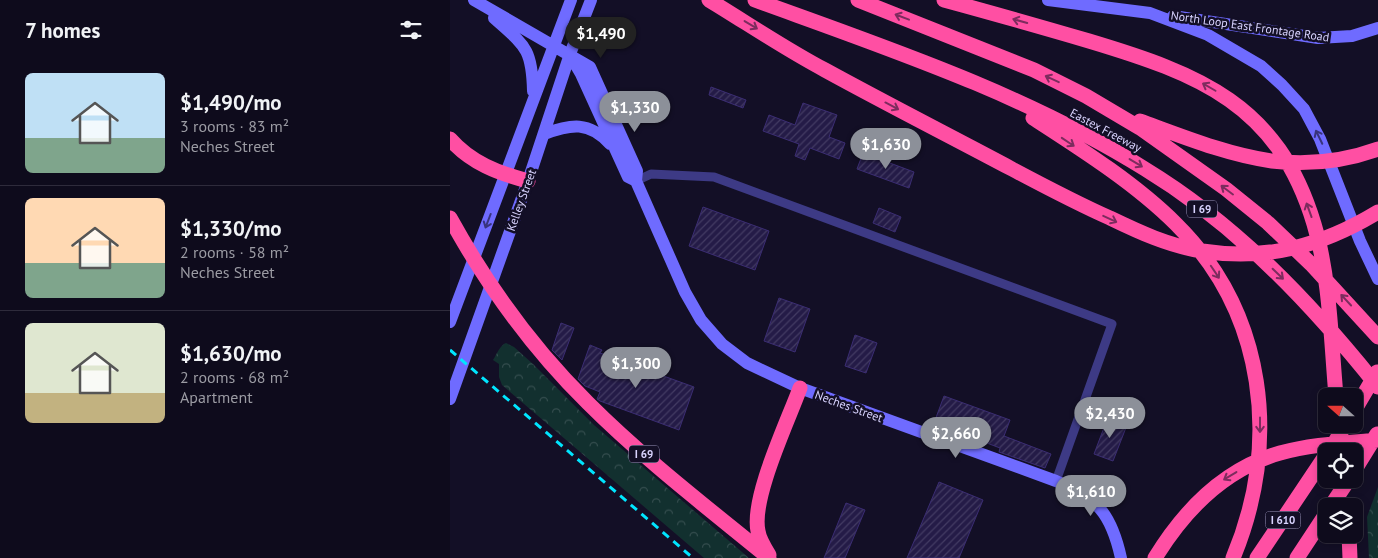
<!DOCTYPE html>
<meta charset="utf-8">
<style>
body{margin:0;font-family:"PT Sans",sans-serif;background:#171425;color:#f1f3f6;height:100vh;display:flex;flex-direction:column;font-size:19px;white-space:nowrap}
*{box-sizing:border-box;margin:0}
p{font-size:16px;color:#9b9ba3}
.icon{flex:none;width:28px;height:28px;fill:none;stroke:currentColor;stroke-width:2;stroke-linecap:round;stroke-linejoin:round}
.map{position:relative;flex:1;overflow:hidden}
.panel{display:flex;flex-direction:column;background:#0e0b1c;width:450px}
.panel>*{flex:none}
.needle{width:32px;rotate:291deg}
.fabs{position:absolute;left:868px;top:388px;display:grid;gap:10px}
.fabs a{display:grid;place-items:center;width:45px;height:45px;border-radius:8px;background:#0e0b1c;box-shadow:0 2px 8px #0003,0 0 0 1px #2e2b3b;font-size:25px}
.price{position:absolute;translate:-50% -42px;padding:0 11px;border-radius:18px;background:#8c9099;color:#fff;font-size:16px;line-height:32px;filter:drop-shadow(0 1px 2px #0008)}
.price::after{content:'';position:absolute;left:50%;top:30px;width:15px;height:11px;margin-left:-8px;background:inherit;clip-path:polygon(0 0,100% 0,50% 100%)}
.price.on{background:#222;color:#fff}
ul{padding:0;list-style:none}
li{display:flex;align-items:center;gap:15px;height:125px;padding:0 25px}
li+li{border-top:1px solid #2e2b3b}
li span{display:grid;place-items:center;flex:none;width:140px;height:100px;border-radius:8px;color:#555}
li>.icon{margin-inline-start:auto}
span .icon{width:60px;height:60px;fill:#fffc;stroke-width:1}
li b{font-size:21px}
h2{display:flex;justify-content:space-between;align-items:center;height:60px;padding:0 25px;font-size:21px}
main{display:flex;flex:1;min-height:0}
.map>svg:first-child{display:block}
</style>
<main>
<section class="panel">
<h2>7 homes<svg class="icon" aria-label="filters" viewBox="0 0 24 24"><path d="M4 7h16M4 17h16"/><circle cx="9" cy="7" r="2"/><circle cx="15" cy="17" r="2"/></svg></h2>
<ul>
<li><span style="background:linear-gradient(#bfe0f5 65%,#7fa58c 0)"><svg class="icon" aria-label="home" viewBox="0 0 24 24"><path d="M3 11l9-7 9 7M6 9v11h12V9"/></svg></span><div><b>$1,490/mo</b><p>3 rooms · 83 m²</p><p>Neches Street</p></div></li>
<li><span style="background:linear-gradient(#ffd9b3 65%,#7fa58c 0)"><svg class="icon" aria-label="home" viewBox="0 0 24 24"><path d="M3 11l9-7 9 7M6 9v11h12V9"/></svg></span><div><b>$1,330/mo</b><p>2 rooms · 58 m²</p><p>Neches Street</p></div></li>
<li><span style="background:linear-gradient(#dfe7d0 70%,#c2b280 0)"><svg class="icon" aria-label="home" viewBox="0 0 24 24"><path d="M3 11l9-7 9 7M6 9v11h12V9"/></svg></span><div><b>$1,630/mo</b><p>2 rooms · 68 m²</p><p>Apartment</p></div></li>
</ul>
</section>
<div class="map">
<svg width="928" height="558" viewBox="0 0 928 558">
<defs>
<pattern id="forest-crowns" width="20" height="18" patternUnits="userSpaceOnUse" patternTransform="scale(1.25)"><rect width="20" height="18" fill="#12302f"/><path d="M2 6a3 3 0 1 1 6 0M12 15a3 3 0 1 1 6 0" fill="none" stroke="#344d4e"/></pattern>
<pattern id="building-hatch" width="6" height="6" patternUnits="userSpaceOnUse" patternTransform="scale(1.25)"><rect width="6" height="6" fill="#241b47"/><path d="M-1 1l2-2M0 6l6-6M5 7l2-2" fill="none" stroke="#433b63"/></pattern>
</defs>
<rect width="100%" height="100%" fill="#130f26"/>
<!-- forest -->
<path fill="url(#forest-crowns)" d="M 56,343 L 64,347 L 83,364 L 144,425 L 299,558 L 254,558 L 52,385 L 49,377 L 49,364 L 43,360 C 47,354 50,345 56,343 Z
M 928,487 L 928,558 L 919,558 L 917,517 Z"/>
<!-- building -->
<path fill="url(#building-hatch)" stroke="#3b2d73" d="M 261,87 L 296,100 L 293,108 L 259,95 Z
M 353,103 L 387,115 L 379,137 L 395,143 L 389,159 L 360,148 L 355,160 L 345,156 L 349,144 L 313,131 L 319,115 L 345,125 Z
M 413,153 L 464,172 L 459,188 L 407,169 Z
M 253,207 L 319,231 L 305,270 L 239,246 Z
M 429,208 L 451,217 L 445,232 L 423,223 Z
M 329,298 L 360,309 L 345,352 L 314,341 Z
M 111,323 L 124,328 L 112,360 L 102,350 Z
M 405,335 L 427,343 L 416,373 L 395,366 Z
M 140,345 L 152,350 L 150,353 L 244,387 L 229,430 L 150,401 L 147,399 L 150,392 L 135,386 L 128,379 Z
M 494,396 L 560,420 L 554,436 L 601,454 L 595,468 L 549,452 L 550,448 L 484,423 Z
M 658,417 L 677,425 L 663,461 L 644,454 Z
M 489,482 L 533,500 L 509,558 L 457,558 Z
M 396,503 L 415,510 L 395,558 L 374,558 Z"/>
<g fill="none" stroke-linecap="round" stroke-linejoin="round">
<!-- street -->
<path stroke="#3d3a85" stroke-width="9" d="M 186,181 L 201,174 L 264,177 L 662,324 L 606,481"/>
<!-- secondary -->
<path stroke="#6f6bff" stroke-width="12" d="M 24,0 L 140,67 L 187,171 L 186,181 L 235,292 L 251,320 L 272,344 L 297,363 L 350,388 L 606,481 C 648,499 661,513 671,558
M 598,0 L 700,13 L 758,35 L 811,66 L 832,85 L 854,109 L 870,139 L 910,241 L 928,279
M 723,16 L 868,38 L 902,36 L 928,28
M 44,18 C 75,46 82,48 83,91
M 121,57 L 131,74 L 178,177 L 186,181
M 94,134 C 121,124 139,121 160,144
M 0,322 L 121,0
M 0,399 L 78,181 L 120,54 L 141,0"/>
<!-- highway -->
<path stroke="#ff4fa3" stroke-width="15" d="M 259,0 C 297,23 335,49 375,70 C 437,104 500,136 562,169 C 594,186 626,203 660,218 C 689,232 719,246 752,251 C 817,261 872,246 928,212
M 305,0 C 437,48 575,94 695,169 C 787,225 861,303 928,387
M 408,0 L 584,70 L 636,96 L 690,128 L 776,189 L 818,223 L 861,264 L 928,337
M 494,0 C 542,13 591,27 639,41 C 749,74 828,104 864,224 C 880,277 881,341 886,396
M 583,118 C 631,149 686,184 726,224 C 816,313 831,443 783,558
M 690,121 C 731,136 778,155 822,161 C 857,165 895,161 928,149
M 0,139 C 21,163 48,173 78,181
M 0,218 C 37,285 83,349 138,403 C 194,459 258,508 319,558
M 904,411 L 927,372
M 880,450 L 896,424
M 904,471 L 927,434
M 881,506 L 899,479
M 899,534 L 900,558
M 319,555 C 314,547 309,539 308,531 C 301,498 338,421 350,388
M 705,558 C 735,509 774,469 830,453 C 862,444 895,443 928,440
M 807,558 L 876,455
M 847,558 L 876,514"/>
<!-- rail -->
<path stroke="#00e5ff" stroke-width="3" stroke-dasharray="8 6" stroke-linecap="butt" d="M 0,350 L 243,558"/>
</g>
<!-- one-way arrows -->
<defs><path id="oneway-shaft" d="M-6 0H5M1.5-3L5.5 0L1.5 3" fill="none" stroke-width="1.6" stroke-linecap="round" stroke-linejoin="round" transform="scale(1.25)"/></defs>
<g stroke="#7d2c5e">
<use href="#oneway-shaft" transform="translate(452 17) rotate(-159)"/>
<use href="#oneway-shaft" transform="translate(570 21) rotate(-164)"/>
<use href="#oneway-shaft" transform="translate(301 25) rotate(31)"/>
<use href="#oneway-shaft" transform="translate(602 79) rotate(-155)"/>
<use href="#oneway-shaft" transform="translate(759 87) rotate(-150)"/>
<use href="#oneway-shaft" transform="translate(442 106) rotate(28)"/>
<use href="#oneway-shaft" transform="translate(618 142) rotate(34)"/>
<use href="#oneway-shaft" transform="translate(686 163) rotate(31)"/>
<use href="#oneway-shaft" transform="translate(777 190) rotate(-143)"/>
<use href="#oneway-shaft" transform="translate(859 210) rotate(-110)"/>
<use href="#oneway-shaft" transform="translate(660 219) rotate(25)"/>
<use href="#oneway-shaft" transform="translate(765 272) rotate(56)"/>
<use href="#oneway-shaft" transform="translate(828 274) rotate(44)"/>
<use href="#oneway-shaft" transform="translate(896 300) rotate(-133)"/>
<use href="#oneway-shaft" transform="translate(810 425) rotate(90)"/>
<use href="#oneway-shaft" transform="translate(780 476) rotate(149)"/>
</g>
<g stroke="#38347d">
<use href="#oneway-shaft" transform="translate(869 137) rotate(-116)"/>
<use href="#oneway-shaft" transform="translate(38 221) rotate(111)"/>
</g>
<g text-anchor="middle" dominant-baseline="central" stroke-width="5" stroke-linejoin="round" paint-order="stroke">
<!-- shield labels -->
<g fill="#130f26" stroke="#9e99be" stroke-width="1">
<rect x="737" y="200.5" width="30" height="17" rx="4"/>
<rect x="179" y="445.5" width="30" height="17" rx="4"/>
<rect x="815.5" y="511.5" width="35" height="17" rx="4"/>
</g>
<g font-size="11" font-weight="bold" fill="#d9d4ff">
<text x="752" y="209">I 69</text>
<text x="194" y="454">I 69</text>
<text x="833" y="520">I 610</text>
</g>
<!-- street labels -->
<g font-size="12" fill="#d9d4ff" stroke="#130f26">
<text transform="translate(800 26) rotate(8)">North Loop East Frontage Road</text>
<text transform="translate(656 130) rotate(28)">Eastex Freeway</text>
<text transform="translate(71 200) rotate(-70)">Kelley Street</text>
<text transform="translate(399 406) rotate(20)">Neches Street</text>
</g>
</g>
</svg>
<div class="fabs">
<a><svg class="needle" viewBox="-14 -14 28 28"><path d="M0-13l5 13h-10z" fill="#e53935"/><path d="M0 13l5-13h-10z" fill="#9b9ba3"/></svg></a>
<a><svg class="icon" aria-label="locate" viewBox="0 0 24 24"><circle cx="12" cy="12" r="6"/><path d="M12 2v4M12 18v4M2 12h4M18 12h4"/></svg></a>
<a><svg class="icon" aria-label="layers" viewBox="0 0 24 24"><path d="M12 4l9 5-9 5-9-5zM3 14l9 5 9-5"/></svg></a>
</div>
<b class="price on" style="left:151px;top:59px">$1,490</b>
<b class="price" style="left:185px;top:133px">$1,330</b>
<b class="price" style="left:436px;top:170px">$1,630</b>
<b class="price" style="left:186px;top:389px">$1,300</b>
<b class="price" style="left:660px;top:439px">$2,430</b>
<b class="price" style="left:506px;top:459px">$2,660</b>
<b class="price" style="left:641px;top:517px">$1,610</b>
</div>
</main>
